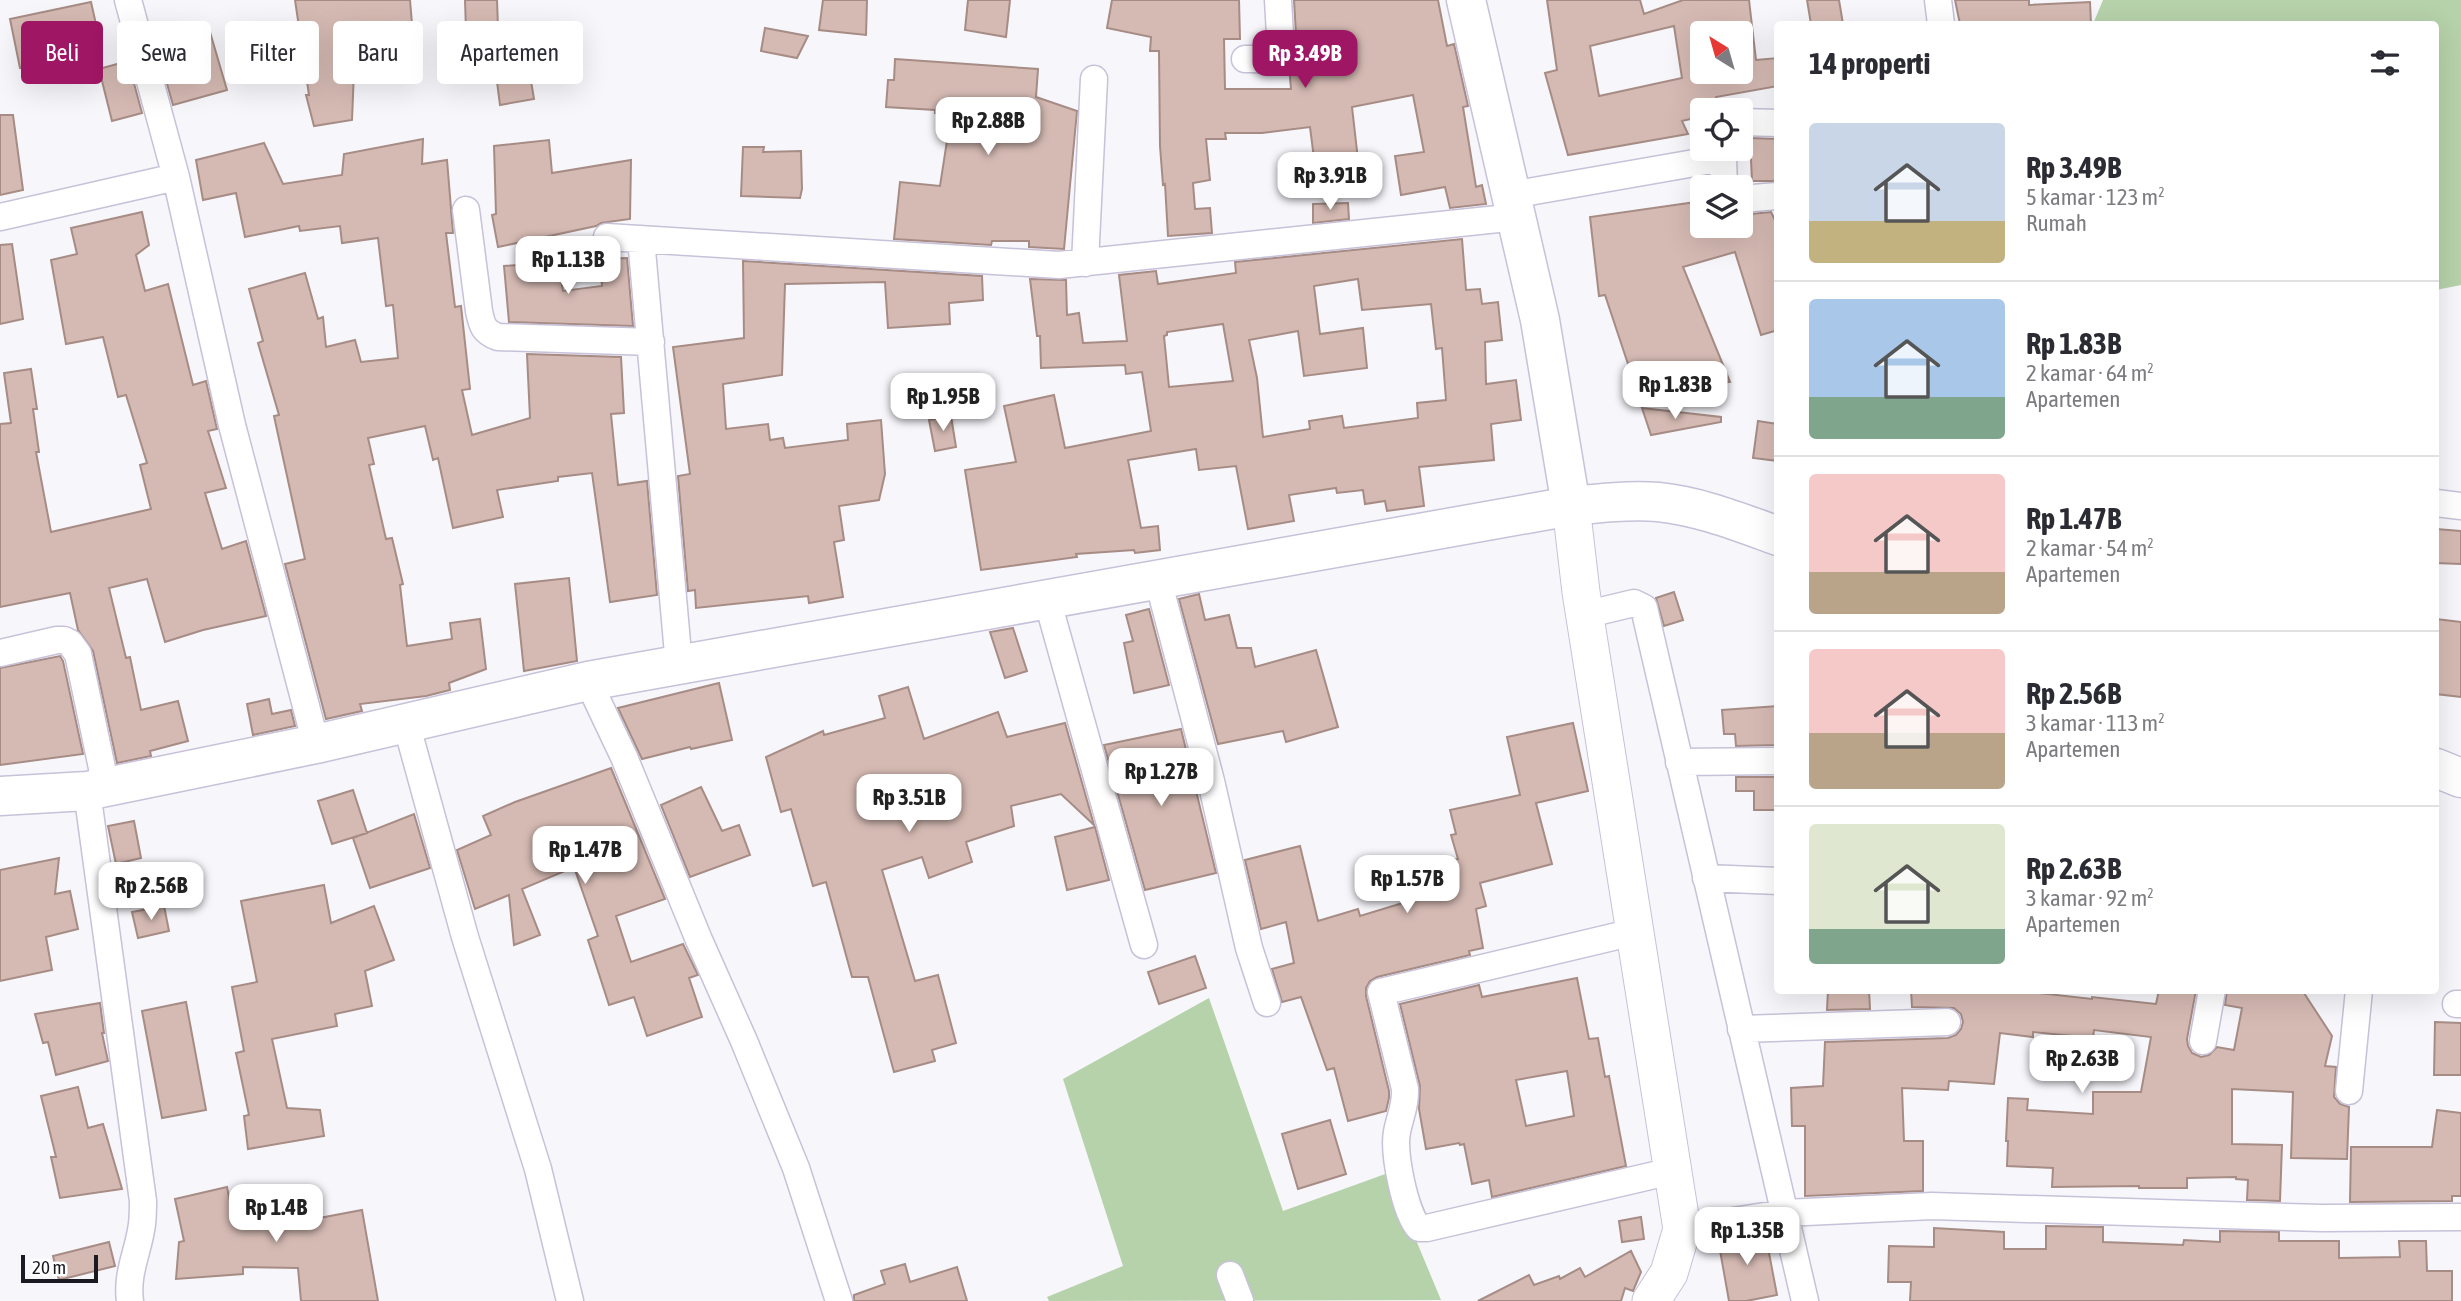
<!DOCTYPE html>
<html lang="id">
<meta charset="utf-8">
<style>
body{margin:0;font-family:"Asap Condensed",sans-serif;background:#f7f7f7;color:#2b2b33;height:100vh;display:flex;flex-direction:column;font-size:26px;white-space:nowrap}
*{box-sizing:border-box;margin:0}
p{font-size:23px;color:#7c7c81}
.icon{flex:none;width:38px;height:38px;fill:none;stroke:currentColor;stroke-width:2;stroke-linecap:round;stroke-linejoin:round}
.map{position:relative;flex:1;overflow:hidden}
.side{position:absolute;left:1774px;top:21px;width:665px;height:973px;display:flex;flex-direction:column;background:#fff;border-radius:7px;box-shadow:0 7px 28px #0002}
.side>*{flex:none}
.guide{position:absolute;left:21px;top:21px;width:665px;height:63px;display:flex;gap:14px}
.needle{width:46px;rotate:323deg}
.tools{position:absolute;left:1690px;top:21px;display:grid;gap:14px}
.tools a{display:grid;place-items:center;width:63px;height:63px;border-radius:7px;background:#fff;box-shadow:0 7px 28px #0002;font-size:35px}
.scale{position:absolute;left:21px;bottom:18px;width:77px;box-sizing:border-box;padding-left:7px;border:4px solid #1b1921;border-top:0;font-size:19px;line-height:24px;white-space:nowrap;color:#1b1921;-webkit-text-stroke:5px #fff;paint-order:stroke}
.price{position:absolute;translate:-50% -60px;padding:0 16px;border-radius:14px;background:#fff;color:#222;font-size:23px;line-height:46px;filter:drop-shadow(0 2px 4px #0008)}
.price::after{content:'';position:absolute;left:50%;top:42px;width:21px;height:16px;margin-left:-10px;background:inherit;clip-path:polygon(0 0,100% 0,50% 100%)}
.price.current{background:#9e1664;color:#fff}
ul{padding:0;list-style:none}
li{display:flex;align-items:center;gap:21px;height:175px;padding:0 35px}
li+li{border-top:2px solid #e1e1e2}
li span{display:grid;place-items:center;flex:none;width:196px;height:140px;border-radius:7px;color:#555}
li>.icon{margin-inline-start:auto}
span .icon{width:84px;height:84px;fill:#fffc;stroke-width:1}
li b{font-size:30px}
h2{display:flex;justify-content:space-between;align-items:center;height:84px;padding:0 35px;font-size:30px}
.tag{padding:0 24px;border-radius:7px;background:#fff;box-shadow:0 7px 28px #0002;font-size:24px;line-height:63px}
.tag.current{background:#9e1664;color:#fff}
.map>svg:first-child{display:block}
</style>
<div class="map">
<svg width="2461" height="1301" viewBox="0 0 2461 1301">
<rect width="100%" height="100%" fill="#f7f6fb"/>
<!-- green -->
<path fill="#b6d2aa" d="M 2103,0 L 2461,0 L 2461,285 L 2436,290 L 2436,24 L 2093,24 Z
M 1209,998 L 1283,1211 L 1388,1173 L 1441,1300 L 1049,1301 L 1047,1297 L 1123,1266 L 1063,1079 Z"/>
<!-- building -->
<path fill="#d5bab3" stroke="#a68c85" stroke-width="2" fill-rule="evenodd" d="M 295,0 L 410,0 L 412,24 L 390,26 L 396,65 L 354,71 L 352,120 L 314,126 L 306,95 L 309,95 Z
M 465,0 L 497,0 L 498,28 L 466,30 Z
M 823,0 L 867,0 L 866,35 L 819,30 Z
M 968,0 L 1010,0 L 1006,37 L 965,30 Z
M 1112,0 L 1239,0 L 1240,39 L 1224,39 L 1225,89 L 1291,89 L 1289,65 L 1295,59 L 1297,51 L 1294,0 L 1438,0 L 1447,46 L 1454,44 L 1468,106 L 1463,107 L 1476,187 L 1482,185 L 1486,204 L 1450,208 L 1445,187 L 1401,195 L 1395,156 L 1424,152 L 1413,95 L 1352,107 L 1358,160 L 1315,166 L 1310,127 L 1262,133 L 1225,133 L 1226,139 L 1206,139 L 1210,180 L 1193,183 L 1195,209 L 1210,208 L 1212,233 L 1168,236 L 1165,184 L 1163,185 L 1160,146 L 1159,51 L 1150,51 L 1151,37 L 1107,28 Z
M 1547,0 L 1640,0 L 1644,14 L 1683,0 L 1749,0 L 1756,60 L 1778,58 L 1778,86 L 1716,97 L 1718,110 L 1703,110 L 1703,116 L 1682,121 L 1688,134 L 1568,155 L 1545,73 L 1557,70 ZM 1674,26 L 1682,78 L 1599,96 L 1590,46 ZM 1703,33 L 1741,33 L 1741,72 L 1703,72 Z
M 1807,0 L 1839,0 L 1843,24 L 1811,24 Z
M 1955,0 L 2029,0 L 2029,5 L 2090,2 L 2091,24 L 1960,24 Z
M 91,2 L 102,51 L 20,68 L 10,19 Z
M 765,28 L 808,36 L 797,58 L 761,51 Z
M 210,32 L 227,90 L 173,105 L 157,48 Z
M 895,59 L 1038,69 L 1036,97 L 1077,111 L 1064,249 L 1029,247 L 1029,241 L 992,241 L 991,245 L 894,239 L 900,182 L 940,186 L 951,115 L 935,113 L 935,110 L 886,107 L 888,80 L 894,80 Z
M 128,61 L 142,113 L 112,121 L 99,69 Z
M 529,69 L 534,99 L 500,105 L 496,74 Z
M 0,115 L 13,115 L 23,190 L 0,195 Z
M 1750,138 L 1778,139 L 1778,181 L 1752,181 Z
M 423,139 L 422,164 L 447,160 L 453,233 L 446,233 L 455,307 L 461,306 L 470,389 L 462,390 L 472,435 L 530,418 L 527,354 L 621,357 L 624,413 L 611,414 L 618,485 L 647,481 L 657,595 L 610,602 L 592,473 L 558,477 L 558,481 L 497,490 L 503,517 L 453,528 L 438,458 L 433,460 L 425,426 L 368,438 L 374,464 L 369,465 L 386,539 L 392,538 L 403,584 L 400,585 L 407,646 L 452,639 L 450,623 L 480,619 L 486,669 L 449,683 L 450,690 L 426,696 L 360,704 L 362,711 L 326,719 L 285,564 L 305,559 L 274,416 L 279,415 L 258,343 L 263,341 L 249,289 L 305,273 L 318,319 L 323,317 L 326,347 L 355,340 L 361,362 L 398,358 L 393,305 L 386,306 L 378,238 L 342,243 L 340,226 L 300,231 L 299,226 L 245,237 L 236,193 L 203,200 L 196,160 L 264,143 L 283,184 L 342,175 L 344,154 Z
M 549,140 L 552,173 L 631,160 L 630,219 L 601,223 L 596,226 L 498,247 L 492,215 L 496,214 L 494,146 Z
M 743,147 L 764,147 L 763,152 L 801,151 L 802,189 L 800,198 L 741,196 Z
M 1703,201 L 1703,226 L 1741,226 L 1741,215 L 1771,212 L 1778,226 L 1778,330 L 1761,335 L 1735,252 L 1683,267 L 1730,382 L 1637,391 L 1605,295 L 1599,296 L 1590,217 Z
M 1348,203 L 1349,219 L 1313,223 L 1313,204 Z
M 142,212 L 149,245 L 136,255 L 145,291 L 168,284 L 193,385 L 206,381 L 217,429 L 208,431 L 226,488 L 205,493 L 222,549 L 246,541 L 266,616 L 203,630 L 165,642 L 147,579 L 109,588 L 126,658 L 130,657 L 141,710 L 178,701 L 188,741 L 150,751 L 151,756 L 117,763 L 93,651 L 78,630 L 70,593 L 0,607 L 0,424 L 11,423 L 4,373 L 31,369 L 37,409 L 33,409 L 39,452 L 36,452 L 51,532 L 151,509 L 140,465 L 147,463 L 126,395 L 118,397 L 103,337 L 66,344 L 51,260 L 77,254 L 71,228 Z
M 1462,239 L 1466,290 L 1480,289 L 1482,304 L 1498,302 L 1502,340 L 1485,342 L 1486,384 L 1516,380 L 1521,420 L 1491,424 L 1494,460 L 1419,467 L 1424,506 L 1387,511 L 1385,501 L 1365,504 L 1363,490 L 1337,493 L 1336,488 L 1289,495 L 1294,521 L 1248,529 L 1236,466 L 1199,470 L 1196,449 L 1128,460 L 1141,528 L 1158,526 L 1160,550 L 1135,553 L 1134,550 L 1076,554 L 1077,557 L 981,570 L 965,470 L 1016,462 L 1004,406 L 1054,395 L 1065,448 L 1151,431 L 1142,372 L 1126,374 L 1125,365 L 1041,368 L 1040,336 L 1037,336 L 1030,279 L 1066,280 L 1067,315 L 1079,313 L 1083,343 L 1127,341 L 1119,275 L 1156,271 L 1158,284 L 1236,273 L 1235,262 ZM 1358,279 L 1362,310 L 1431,304 L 1436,349 L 1442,348 L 1446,400 L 1417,403 L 1418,418 L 1344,428 L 1342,416 L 1309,421 L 1310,429 L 1263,437 L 1257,378 L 1249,340 L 1298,331 L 1304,376 L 1367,368 L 1363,328 L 1320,334 L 1314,286 ZM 1223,324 L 1233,381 L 1169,387 L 1164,336 L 1167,335 L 1167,332 Z
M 12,244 L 23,319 L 0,324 L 0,245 Z
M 627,258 L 633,326 L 509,322 L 504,266 L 558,262 L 563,291 L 602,286 L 600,259 Z
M 743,261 L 982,276 L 983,300 L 949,303 L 950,324 L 888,328 L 885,282 L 785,284 L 782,375 L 723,384 L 726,429 L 768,424 L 770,440 L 783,438 L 785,448 L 848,440 L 847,424 L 881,420 L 885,474 L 879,500 L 839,506 L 844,540 L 834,542 L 843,597 L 809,603 L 808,596 L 696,608 L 695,590 L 688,591 L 678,476 L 690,474 L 673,347 L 744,338 Z
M 1642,408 L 1721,417 L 1721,422 L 1651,435 Z
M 951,416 L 956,447 L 935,451 L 929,420 Z
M 1758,421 L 1778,424 L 1778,461 L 1753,458 Z
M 2436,529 L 2461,531 L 2461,564 L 2436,563 Z
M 569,578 L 577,661 L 524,671 L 515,584 Z
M 1674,592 L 1683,620 L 1664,626 L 1656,598 Z
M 1199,594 L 1205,620 L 1229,615 L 1237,648 L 1251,648 L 1255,667 L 1316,650 L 1338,727 L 1286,742 L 1283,731 L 1218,744 L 1179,599 Z
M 1149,609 L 1169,685 L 1134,693 L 1124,643 L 1133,641 L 1126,615 Z
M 2436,619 L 2461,622 L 2461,697 L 2436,694 Z
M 1013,628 L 1027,671 L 1005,678 L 990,632 Z
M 60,656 L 63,661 L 83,754 L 0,765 L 0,668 Z
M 719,683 L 732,740 L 691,749 L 690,747 L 642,759 L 618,708 Z
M 908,687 L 924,739 L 998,712 L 1007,737 L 1065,723 L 1094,825 L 1061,794 L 1011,806 L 1014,826 L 966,842 L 972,862 L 929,878 L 922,857 L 882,870 L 915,981 L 938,975 L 956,1043 L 932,1050 L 935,1061 L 894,1072 L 868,977 L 852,977 L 826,882 L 813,886 L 791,809 L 781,812 L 766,757 L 823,731 L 824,735 L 885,718 L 879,696 Z
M 269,699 L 272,714 L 291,710 L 295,726 L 253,735 L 247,704 Z
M 1778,706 L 1778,745 L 1736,746 L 1735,734 L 1724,734 L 1722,710 Z
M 1573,723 L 1588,791 L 1536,803 L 1552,864 L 1480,883 L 1486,906 L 1476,909 L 1483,948 L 1469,951 L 1470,955 L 1377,977 L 1370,981 L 1366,988 L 1366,996 L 1389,1091 L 1389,1098 L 1386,1111 L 1348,1121 L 1334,1068 L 1327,1070 L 1301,997 L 1282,1002 L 1272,969 L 1294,963 L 1286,922 L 1261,929 L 1245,860 L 1300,846 L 1318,921 L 1358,909 L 1360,916 L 1406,902 L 1456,891 L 1448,861 L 1458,859 L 1451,835 L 1456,834 L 1450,810 L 1520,795 L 1507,737 Z
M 1181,729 L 1216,873 L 1145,890 L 1104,745 Z
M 611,768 L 665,899 L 616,916 L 631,962 L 683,944 L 698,975 L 689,978 L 702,1017 L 647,1036 L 634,997 L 609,1005 L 588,940 L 598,936 L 574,867 L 522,889 L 540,935 L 514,945 L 509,895 L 475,909 L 457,850 L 491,835 L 483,816 L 515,802 Z
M 1736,777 L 1778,777 L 1778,810 L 1754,810 L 1754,791 L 1736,791 Z
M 701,787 L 722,831 L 739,825 L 750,855 L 690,877 L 661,805 Z
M 353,790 L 367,833 L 332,844 L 318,801 Z
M 414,814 L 430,868 L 370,888 L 353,838 Z
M 134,821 L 141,858 L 116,864 L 108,826 Z
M 1095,827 L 1109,880 L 1067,890 L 1055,837 Z
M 59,858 L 55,894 L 70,891 L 78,929 L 46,937 L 52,970 L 0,981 L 0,870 Z
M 324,885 L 331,923 L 374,906 L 394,960 L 365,971 L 372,1006 L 335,1014 L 337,1026 L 272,1039 L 287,1108 L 320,1110 L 324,1136 L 248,1149 L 244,1116 L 249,1115 L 236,1053 L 244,1051 L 232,987 L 257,982 L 241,901 Z
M 164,906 L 169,931 L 138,938 L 132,912 Z
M 1195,956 L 1206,988 L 1159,1004 L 1148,972 Z
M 1577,978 L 1589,1039 L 1598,1038 L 1605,1077 L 1609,1076 L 1626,1166 L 1492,1197 L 1489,1180 L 1472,1184 L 1464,1144 L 1460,1145 L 1459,1143 L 1426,1149 L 1419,1109 L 1420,1086 L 1400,1004 L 1479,985 L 1482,997 ZM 1567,1071 L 1574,1116 L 1526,1126 L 1516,1080 Z
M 1828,990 L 1869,990 L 1870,1009 L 1827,1010 Z
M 1911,990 L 2028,990 L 2029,992 L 2092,999 L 2092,997 L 2156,1004 L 2159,990 L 2196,990 L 2187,1039 L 2188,1046 L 2192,1053 L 2201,1057 L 2209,1055 L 2217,1047 L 2234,1050 L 2242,1008 L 2225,1005 L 2227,990 L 2302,990 L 2332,1036 L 2325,1066 L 2336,1067 L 2334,1097 L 2340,1104 L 2349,1107 L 2347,1159 L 2291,1158 L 2293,1092 L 2232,1089 L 2232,1144 L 2282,1145 L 2280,1201 L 2247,1200 L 2248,1180 L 2236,1179 L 2236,1177 L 2187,1178 L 2187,1188 L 2139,1188 L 2139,1186 L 2052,1187 L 2053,1168 L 2007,1166 L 2008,1141 L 2006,1141 L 2008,1098 L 2028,1099 L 2027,1110 L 2093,1114 L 2093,1092 L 2141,1092 L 2151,1037 L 2094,1030 L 2093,1038 L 2033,1032 L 2033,1037 L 2000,1033 L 1994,1084 L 1949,1081 L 1948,1090 L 1902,1088 L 1904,1141 L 1923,1141 L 1923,1191 L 1805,1196 L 1805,1126 L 1792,1126 L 1791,1088 L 1823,1086 L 1825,1042 L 1948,1038 L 1956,1035 L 1961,1029 L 1963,1022 L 1961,1014 L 1954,1008 L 1912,1007 Z
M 186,1002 L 206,1110 L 162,1118 L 142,1011 Z
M 100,1003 L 104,1033 L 102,1033 L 108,1061 L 56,1075 L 48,1042 L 43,1043 L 35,1014 Z
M 2435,1022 L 2461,1023 L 2461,1075 L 2434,1075 Z
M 78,1087 L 88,1128 L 103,1124 L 122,1189 L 60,1198 L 51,1157 L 56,1157 L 41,1096 Z
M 2437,1110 L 2461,1113 L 2461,1196 L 2452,1196 L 2452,1201 L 2350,1202 L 2351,1147 L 2432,1147 Z
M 1330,1120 L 1346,1174 L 1298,1189 L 1282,1134 Z
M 227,1187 L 230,1202 L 290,1190 L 296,1221 L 314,1215 L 314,1219 L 362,1210 L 378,1301 L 301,1301 L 298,1268 L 243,1267 L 243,1274 L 176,1279 L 179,1242 L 184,1241 L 175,1199 Z
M 1641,1217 L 1644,1239 L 1622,1242 L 1619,1221 Z
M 2046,1226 L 2103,1227 L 2103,1242 L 2183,1245 L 2184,1240 L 2220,1242 L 2220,1231 L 2279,1232 L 2279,1241 L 2339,1241 L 2339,1258 L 2400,1257 L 2399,1241 L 2426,1241 L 2427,1271 L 2452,1271 L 2452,1301 L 1910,1301 L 1911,1282 L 1888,1282 L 1889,1246 L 1934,1247 L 1934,1228 L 2004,1232 L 2004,1249 L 2046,1249 Z
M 1765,1232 L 1777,1295 L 1746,1301 L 1729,1301 L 1718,1239 Z
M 109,1242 L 115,1266 L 59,1280 L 53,1256 Z
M 1631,1251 L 1641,1272 L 1633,1291 L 1625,1288 L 1621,1301 L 1478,1301 L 1529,1275 L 1534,1285 L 1559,1276 L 1560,1279 L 1580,1268 L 1585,1277 Z
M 905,1264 L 910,1282 L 957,1267 L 967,1301 L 854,1301 L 854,1295 L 885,1284 L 881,1271 Z"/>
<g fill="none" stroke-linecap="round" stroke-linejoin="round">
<defs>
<path id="street" d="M 128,0 L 176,177 L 232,425 L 316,744
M 1938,0 L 1941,24
M 1245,59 C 1258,59 1271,61 1281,52 L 1278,0
M 1741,122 L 1778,123
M 1511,195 L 1723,158 L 1724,187
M 1741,199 L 1777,196
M 466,210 L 479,311 C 482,326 484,332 498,337 L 651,342
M 0,217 L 176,177
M 607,237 L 1059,265 L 1517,217
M 641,239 L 679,665
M 1085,263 L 1094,79
M 2436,503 L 2461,506
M 1158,580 L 1211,781 L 1249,948 L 1267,1003
M 1047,599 L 1144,945
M 1584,615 L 1634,603 L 1644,608 L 1805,1301
M 0,653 L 57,640 L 64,640 L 70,643 L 78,654 L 106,787
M 588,681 L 624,757 L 699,940 L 744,1041 L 796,1168 L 839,1301
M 406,723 L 465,937 L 538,1169 L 570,1301
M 1679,762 L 1778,761
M 87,791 L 143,1201 C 143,1208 143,1216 142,1224 C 139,1250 126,1273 130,1301
M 1706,878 L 1778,881
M 1634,932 L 1381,992 L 1405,1089 C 1406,1105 1400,1116 1397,1132 C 1393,1153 1405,1213 1419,1228 L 1427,1228 L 1672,1171
M 2456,1004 L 2461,1004
M 1741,1029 L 1947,1022
M 2203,1041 L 2212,990
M 2349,1091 L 2359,990
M 1682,1229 L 1785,1213 L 1932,1206 L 2322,1218 L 2461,1217
M 1230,1275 L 1240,1301"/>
<path id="secondary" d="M 1571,506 L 1581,592 L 1682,1229 L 1669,1273 L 1651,1301"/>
<path id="highway" d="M 1466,0 L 1540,320 L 1571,506
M 2436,768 L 2461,778
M 0,796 L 87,791 L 316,744 L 588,681 L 1571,506 C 1600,503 1629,500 1658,502 C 1699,506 1739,522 1778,536"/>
</defs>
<!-- street casing -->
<use href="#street" stroke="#c7c1d9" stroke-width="29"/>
<!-- secondary casing -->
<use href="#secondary" stroke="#c7c1d9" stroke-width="39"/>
<!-- highway casing -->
<use href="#highway" stroke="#c7c1d9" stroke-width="41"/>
<!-- street -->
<use href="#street" stroke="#fff" stroke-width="26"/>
<!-- secondary -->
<use href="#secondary" stroke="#fff" stroke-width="37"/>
<!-- highway -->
<use href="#highway" stroke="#fff" stroke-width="38"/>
</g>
</svg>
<div class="tools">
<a><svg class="needle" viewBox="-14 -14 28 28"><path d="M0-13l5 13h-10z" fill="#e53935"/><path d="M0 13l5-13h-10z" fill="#7c7c81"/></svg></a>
<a><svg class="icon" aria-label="locate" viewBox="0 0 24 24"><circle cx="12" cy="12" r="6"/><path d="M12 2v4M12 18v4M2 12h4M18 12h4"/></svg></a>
<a><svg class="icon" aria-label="layers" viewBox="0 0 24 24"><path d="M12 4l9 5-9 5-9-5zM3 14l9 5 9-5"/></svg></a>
</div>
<div class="scale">20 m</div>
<b class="price current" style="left:1305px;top:90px">Rp 3.49B</b>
<b class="price" style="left:988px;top:157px">Rp 2.88B</b>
<b class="price" style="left:1330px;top:212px">Rp 3.91B</b>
<b class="price" style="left:568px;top:296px">Rp 1.13B</b>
<b class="price" style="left:1675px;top:421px">Rp 1.83B</b>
<b class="price" style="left:943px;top:433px">Rp 1.95B</b>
<b class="price" style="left:1161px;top:808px">Rp 1.27B</b>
<b class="price" style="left:909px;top:834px">Rp 3.51B</b>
<b class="price" style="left:585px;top:886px">Rp 1.47B</b>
<b class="price" style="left:1407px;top:915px">Rp 1.57B</b>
<b class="price" style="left:151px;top:922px">Rp 2.56B</b>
<b class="price" style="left:2082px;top:1095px">Rp 2.63B</b>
<b class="price" style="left:276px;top:1244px">Rp 1.4B</b>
<b class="price" style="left:1747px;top:1267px">Rp 1.35B</b>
<div class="guide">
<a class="tag current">Beli</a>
<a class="tag">Sewa</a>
<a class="tag">Filter</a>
<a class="tag">Baru</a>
<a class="tag">Apartemen</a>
</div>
<section class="side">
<h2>14 properti<svg class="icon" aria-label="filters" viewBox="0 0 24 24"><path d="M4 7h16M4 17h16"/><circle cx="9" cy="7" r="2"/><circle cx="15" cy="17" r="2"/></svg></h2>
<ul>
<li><span style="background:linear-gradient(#c9d6e8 70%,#c2b280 0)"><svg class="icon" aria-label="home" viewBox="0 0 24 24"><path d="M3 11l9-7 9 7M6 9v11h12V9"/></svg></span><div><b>Rp 3.49B</b><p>5 kamar · 123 m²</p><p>Rumah</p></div></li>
<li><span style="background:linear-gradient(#a9c7e8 70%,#7fa58c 0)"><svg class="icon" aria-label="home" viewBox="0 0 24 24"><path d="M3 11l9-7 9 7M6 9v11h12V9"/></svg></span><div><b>Rp 1.83B</b><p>2 kamar · 64 m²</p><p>Apartemen</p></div></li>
<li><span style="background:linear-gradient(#f6c9c9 70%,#b9a48a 0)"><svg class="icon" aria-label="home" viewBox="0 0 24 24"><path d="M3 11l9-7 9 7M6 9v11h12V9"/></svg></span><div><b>Rp 1.47B</b><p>2 kamar · 54 m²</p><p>Apartemen</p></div></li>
<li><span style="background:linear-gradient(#f6c9c9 60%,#b9a48a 0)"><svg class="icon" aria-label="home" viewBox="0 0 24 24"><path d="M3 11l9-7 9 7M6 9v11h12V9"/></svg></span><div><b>Rp 2.56B</b><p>3 kamar · 113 m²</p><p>Apartemen</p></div></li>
<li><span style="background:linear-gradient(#dfe7d0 75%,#7fa58c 0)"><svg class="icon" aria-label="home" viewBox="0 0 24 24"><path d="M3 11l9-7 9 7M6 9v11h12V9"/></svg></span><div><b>Rp 2.63B</b><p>3 kamar · 92 m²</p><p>Apartemen</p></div></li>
</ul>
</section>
</div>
